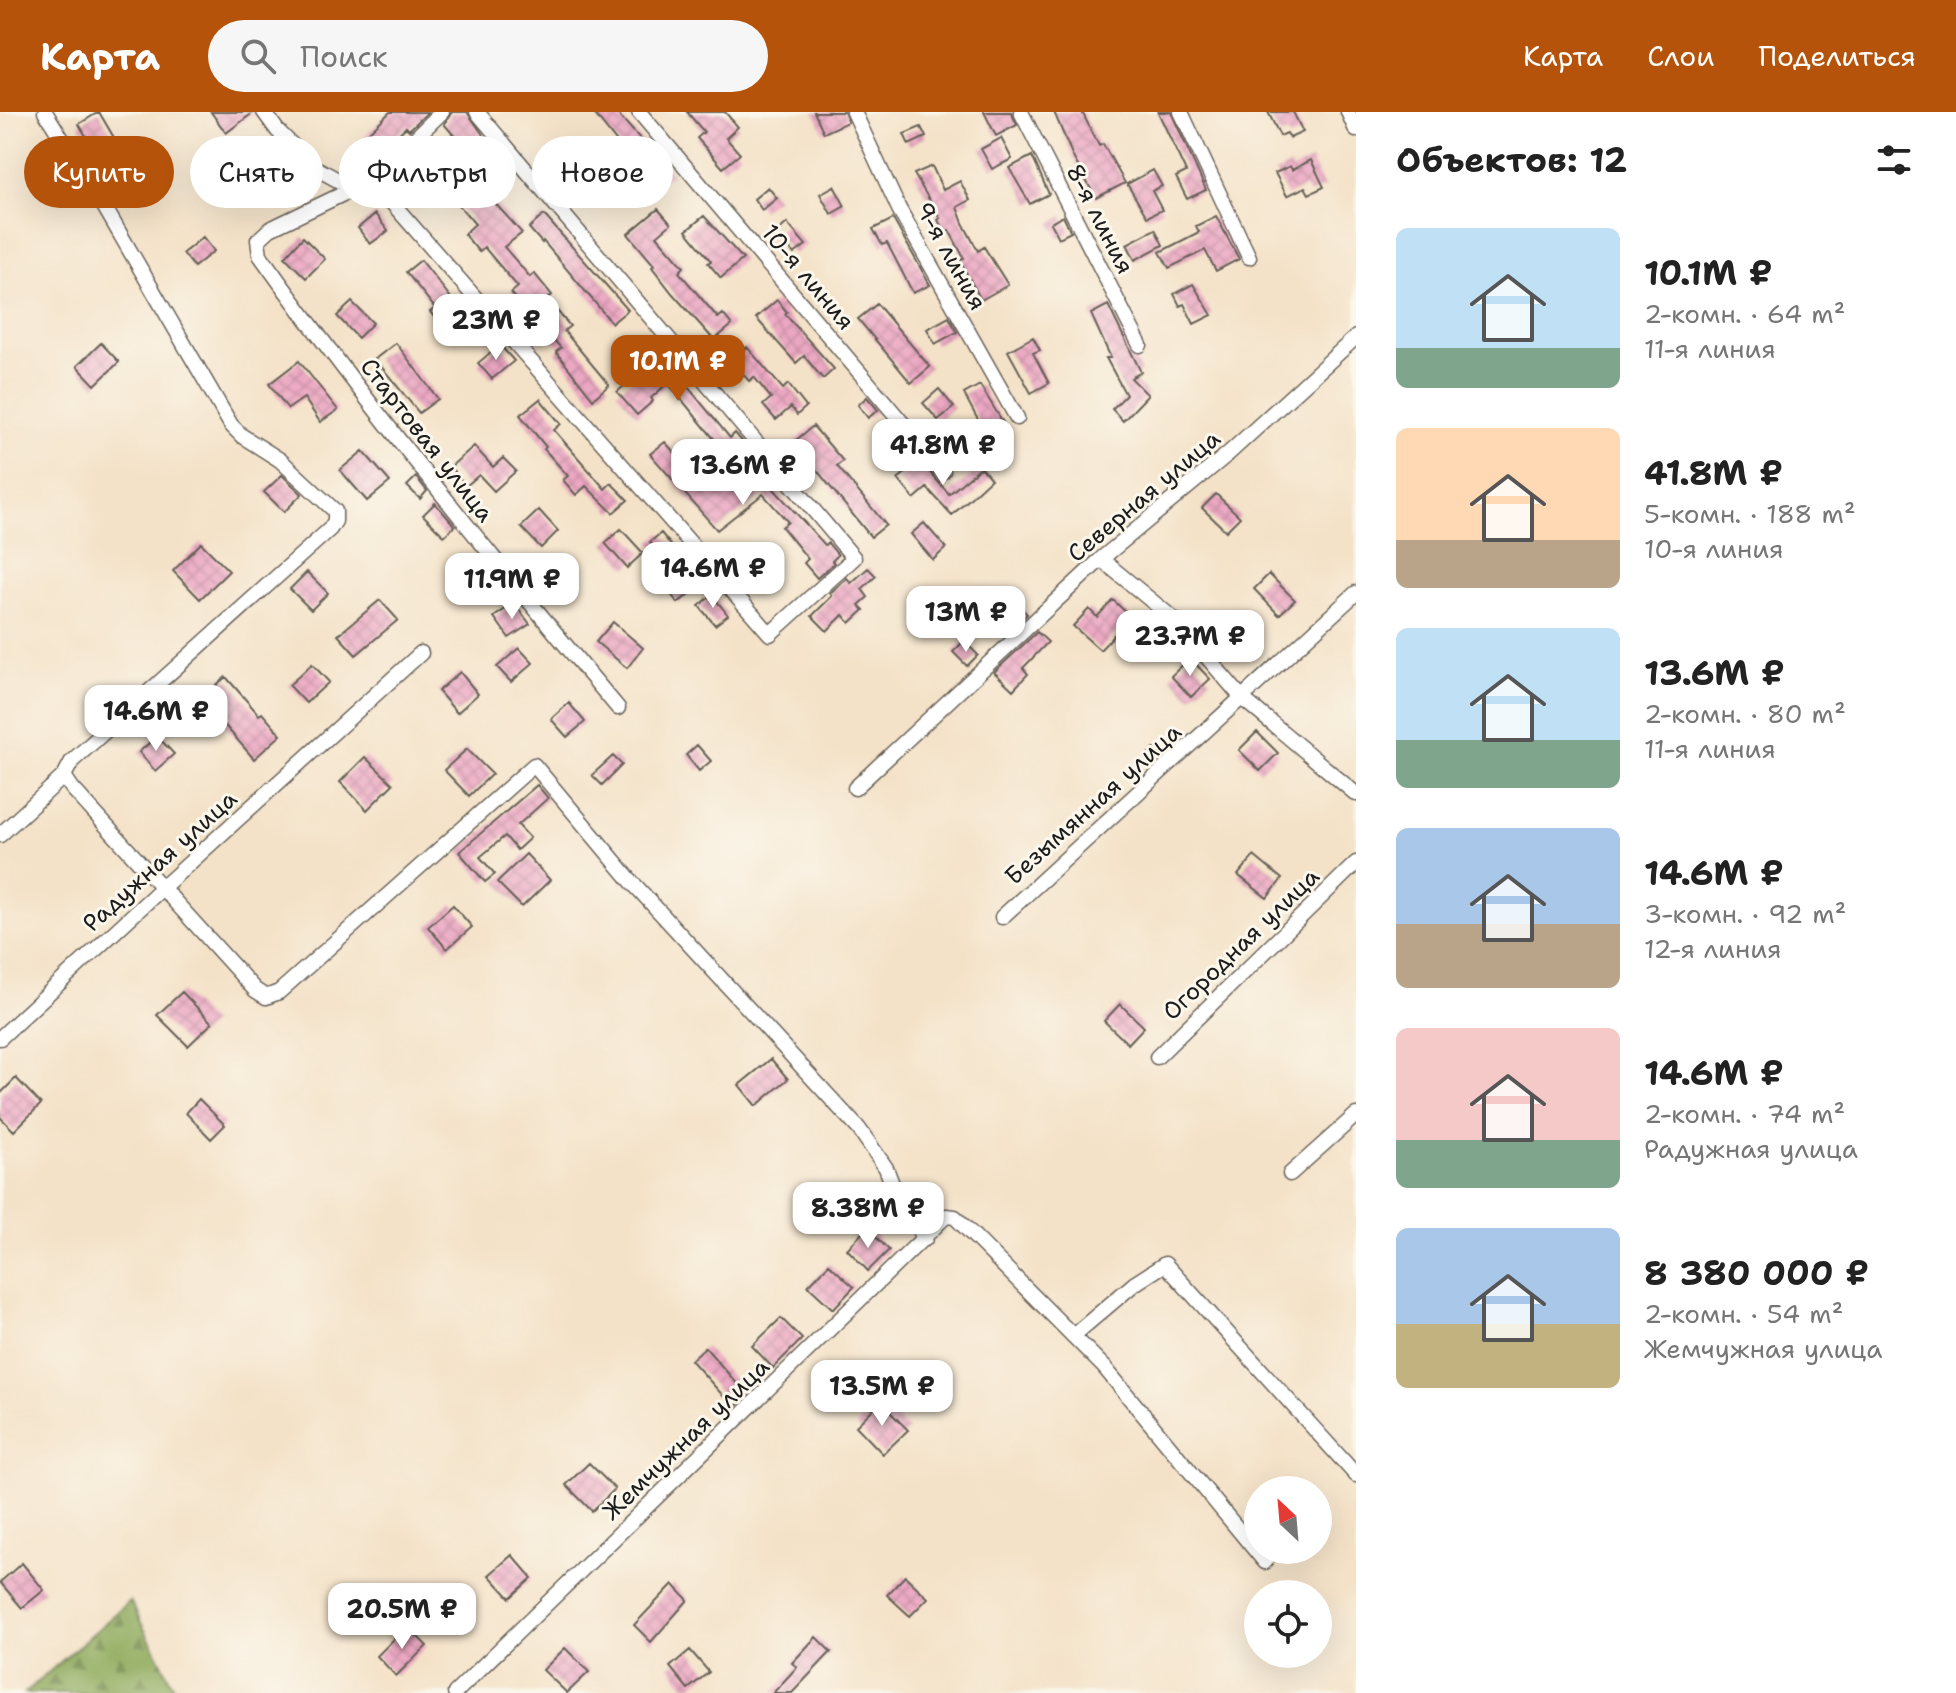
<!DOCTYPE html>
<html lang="ru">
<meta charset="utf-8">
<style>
body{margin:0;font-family:"Shantell Sans",sans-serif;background:#f6f6f6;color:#222;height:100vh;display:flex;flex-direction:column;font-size:30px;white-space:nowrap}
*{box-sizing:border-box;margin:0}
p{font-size:26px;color:#767676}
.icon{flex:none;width:44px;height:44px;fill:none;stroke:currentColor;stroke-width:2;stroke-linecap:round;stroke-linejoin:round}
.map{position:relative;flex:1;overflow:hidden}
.sheet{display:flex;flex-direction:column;background:#fff;width:600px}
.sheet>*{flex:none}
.guide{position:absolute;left:24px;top:24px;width:760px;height:72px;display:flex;gap:16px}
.needle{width:52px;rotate:334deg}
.fabs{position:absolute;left:1244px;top:1364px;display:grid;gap:16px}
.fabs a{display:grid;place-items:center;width:88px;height:88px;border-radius:50%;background:#fff;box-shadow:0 8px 32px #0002;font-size:40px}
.price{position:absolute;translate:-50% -68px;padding:0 18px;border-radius:16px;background:#fff;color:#222;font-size:26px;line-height:52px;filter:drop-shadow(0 2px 4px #0008)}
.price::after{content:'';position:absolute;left:50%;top:48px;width:24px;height:18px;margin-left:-12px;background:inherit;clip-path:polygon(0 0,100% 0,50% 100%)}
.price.selected{background:#b45309;color:#fff}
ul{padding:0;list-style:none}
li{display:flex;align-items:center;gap:24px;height:200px;padding:0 40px}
li span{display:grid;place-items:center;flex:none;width:224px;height:160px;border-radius:12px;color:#555}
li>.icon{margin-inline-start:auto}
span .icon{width:96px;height:96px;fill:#fffc;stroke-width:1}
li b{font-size:34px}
h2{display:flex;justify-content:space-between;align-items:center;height:96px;padding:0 40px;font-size:34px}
.pill{padding:0 28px;border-radius:36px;background:#fff;box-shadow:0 8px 32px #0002;font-size:28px;line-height:72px}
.pill.selected{background:#b45309;color:#fff}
header{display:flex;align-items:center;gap:48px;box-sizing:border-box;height:112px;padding:0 40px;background:#b45309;color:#fff}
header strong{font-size:38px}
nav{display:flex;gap:44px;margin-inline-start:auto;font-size:28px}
.search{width:560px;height:72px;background:#f6f6f6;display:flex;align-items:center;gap:20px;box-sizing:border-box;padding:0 28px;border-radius:44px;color:#767676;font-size:30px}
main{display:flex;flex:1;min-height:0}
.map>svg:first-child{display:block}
</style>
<header>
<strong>Карта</strong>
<div class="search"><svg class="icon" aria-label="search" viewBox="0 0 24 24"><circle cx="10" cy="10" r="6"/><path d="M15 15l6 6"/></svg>Поиск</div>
<nav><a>Карта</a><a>Слои</a><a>Поделиться</a></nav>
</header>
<main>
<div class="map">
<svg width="1356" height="1581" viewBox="0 0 1356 1581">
<defs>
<pattern id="forest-firs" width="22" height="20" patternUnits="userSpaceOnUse" patternTransform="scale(2)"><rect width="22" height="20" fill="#8eaa5c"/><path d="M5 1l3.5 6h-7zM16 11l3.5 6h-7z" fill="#738a4b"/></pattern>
<pattern id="building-cross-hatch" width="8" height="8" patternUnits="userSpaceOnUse" patternTransform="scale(2)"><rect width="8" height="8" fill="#eca8c3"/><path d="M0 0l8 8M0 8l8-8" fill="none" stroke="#ca90a7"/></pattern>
</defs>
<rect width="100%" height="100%" fill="#fbf7ec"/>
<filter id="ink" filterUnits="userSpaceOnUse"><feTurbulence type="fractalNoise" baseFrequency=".0125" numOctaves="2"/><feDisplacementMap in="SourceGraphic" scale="16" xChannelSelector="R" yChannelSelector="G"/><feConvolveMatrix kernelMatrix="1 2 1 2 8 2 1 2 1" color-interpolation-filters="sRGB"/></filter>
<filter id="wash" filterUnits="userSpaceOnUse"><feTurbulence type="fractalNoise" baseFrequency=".006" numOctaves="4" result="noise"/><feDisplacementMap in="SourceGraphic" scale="32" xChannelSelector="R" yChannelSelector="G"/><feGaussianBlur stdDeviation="1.8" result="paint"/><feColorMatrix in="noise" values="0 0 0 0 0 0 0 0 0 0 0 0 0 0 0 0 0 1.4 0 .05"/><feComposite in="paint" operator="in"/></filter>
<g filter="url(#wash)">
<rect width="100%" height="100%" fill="#f4e2c8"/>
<!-- forest -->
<path fill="url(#forest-firs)" stroke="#55633c" stroke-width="2" d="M 130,1489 L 177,1581 L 25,1581 Z"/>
<g id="blocks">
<!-- building -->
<path fill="url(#building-cross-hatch)" d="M 99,0 L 120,36 L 100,48 L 79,12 Z
M 211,0 L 254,0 L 226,21 Z
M 390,0 L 428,0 L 409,18 L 406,15 L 391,29 L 389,26 L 377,37 L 365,24 Z
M 452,0 L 467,0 L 486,27 L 469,41 L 444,12 Z
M 593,0 L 616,0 L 672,62 L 654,77 Z
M 687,0 L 725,0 L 738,15 L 726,26 L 740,42 L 723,56 L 697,26 L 704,20 Z
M 814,0 L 844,0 L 848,10 L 824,21 Z
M 984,0 L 1011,0 L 1017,13 L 996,24 Z
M 1054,0 L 1082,0 L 1099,34 L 1103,32 L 1125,71 L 1096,86 L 1074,47 Z
M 1158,0 L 1171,0 L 1206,78 L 1187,87 L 1176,65 L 1186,60 Z
M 1268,0 L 1293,0 L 1303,20 L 1290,26 L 1287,21 L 1280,24 Z
M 921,15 L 926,25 L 909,33 L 904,22 Z
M 1001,26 L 1012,47 L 992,57 L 981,37 Z
M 569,37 L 579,48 L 562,62 L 552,51 Z
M 1032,44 L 1049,82 L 1030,92 L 1009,56 Z
M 1311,48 L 1324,75 L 1309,82 L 1305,75 L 1287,84 L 1275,61 L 1290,54 L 1292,58 Z
M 457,49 L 522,121 L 504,135 L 530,165 L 534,161 L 552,183 L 547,187 L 570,214 L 564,219 L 609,273 L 593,287 L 556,240 L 561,236 L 511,181 L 518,175 L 484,135 L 479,140 L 464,122 L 475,112 L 456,90 L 460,86 L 440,63 Z
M 932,54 L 943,78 L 960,69 L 970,88 L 957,95 L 963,111 L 978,139 L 984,135 L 1008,173 L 981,188 L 960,149 L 964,146 L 949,118 L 945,121 L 938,108 L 940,106 L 914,62 Z
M 1153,58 L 1162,74 L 1152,79 L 1162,98 L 1147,105 L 1127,72 Z
M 596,70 L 605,81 L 591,92 L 582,81 Z
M 834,74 L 845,94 L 831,102 L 820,82 Z
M 768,75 L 777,86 L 762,98 L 754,87 Z
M 658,97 L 671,112 L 657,124 L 684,155 L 679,160 L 718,206 L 723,202 L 732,213 L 714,228 L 672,181 L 652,155 L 654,153 L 628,122 Z
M 375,102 L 388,119 L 370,132 L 358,116 Z
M 544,103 L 628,198 L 612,211 L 543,129 L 542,131 L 529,116 Z
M 704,104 L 743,147 L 721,166 L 708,151 L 711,149 L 686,119 Z
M 1063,104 L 1071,120 L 1059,126 L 1051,111 Z
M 1216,104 L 1239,147 L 1216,159 L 1205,138 L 1169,156 L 1160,140 L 1199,120 L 1196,114 Z
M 893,107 L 930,173 L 913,181 L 887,131 L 882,133 L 873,117 Z
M 787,111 L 806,133 L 794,142 L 776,121 Z
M 1155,117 L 1163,133 L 1135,148 L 1127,132 Z
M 203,125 L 214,139 L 194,155 L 183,141 Z
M 303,125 L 325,147 L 306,166 L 285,145 Z
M 421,148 L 462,200 L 443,216 L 430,200 L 435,196 L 406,160 Z
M 1193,172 L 1212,203 L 1194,212 L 1184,192 L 1180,194 L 1174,182 Z
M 777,188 L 787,200 L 785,202 L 834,257 L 823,267 L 804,244 L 796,251 L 756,206 Z
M 352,190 L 373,211 L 358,226 L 337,204 Z
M 877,192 L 930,255 L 911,271 L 858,207 Z
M 1108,193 L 1141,260 L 1131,266 L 1148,283 L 1123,309 L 1112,297 L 1126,283 L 1106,246 L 1111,246 L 1091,202 Z
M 949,205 L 957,220 L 935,232 L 927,217 Z
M 1033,225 L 1040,238 L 1033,241 L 1049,271 L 1031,281 L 1008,239 Z
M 101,231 L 119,250 L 95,273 L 77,254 Z
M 396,231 L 438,287 L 419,301 L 375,247 Z
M 500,233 L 514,249 L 492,267 L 478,251 Z
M 747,235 L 783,277 L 788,272 L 806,295 L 797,303 L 791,295 L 776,308 L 763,293 L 771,286 L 754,265 L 749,269 L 731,248 Z
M 656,236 L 730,326 L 735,321 L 751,340 L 734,355 L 718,335 L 720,334 L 668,271 L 651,286 L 653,289 L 637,303 L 617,280 L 650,252 L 645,246 Z
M 299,249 L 338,298 L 320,310 L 304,286 L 288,297 L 269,272 Z
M 980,273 L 1007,317 L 986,329 L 975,310 L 978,308 L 964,282 Z
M 939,277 L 954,295 L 938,308 L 923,291 Z
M 867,285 L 878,298 L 868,306 L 858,293 Z
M 540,287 L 561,312 L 554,318 L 605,377 L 611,371 L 628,388 L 613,401 L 586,374 L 576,383 L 563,368 L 568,364 L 544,337 L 546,335 L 520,303 Z
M 813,314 L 843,349 L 837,354 L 886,413 L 871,425 L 794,330 Z
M 665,330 L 691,359 L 694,357 L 712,378 L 728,364 L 744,382 L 763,365 L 825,433 L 828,431 L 838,443 L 832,449 L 834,451 L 817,466 L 804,451 L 808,447 L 782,415 L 788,410 L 763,382 L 717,418 L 650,342 Z
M 474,334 L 493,355 L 503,346 L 516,359 L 494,379 L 479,363 L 466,374 L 450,355 Z
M 363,339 L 390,370 L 367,389 L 340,358 Z
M 920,349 L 949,382 L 981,355 L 991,367 L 952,403 L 927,376 L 914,387 L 898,367 Z
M 282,363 L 302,382 L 284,400 L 264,380 Z
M 416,365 L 427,379 L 420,387 L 407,374 Z
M 1216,382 L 1240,405 L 1226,419 L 1202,396 Z
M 435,391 L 455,414 L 444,424 L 423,403 Z
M 539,398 L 558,419 L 541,436 L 521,415 Z
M 924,411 L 946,436 L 933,448 L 911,422 Z
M 621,417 L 643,441 L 627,456 L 605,431 Z
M 661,421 L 671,433 L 660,442 L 650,430 Z
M 201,431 L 229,459 L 200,487 L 173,459 Z
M 670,449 L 693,479 L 678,491 L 654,461 Z
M 868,456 L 876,464 L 862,477 L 868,485 L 859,493 L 864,498 L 850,511 L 843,503 L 827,519 L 812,504 L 832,484 L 830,481 L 847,466 L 851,471 Z
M 307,460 L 328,481 L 311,498 L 290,477 Z
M 1269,462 L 1295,488 L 1279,503 L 1254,477 Z
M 490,467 L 496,477 L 484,484 L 478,474 Z
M 712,483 L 728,503 L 715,513 L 699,494 Z
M 380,488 L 398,508 L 356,543 L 338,523 Z
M 1113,488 L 1131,505 L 1100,538 L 1073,514 L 1089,497 L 1097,505 Z
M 514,491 L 530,512 L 509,526 L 494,505 Z
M 1018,493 L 1027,502 L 1016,513 L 1007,504 Z
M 613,510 L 643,536 L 627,556 L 596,530 Z
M 1037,520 L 1048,530 L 1023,556 L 1028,562 L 1013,578 L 994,560 Z
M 964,529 L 978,543 L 967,554 L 953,540 Z
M 519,536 L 533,551 L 511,570 L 497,555 Z
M 1190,546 L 1210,567 L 1191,585 L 1171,564 Z
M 312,552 L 329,570 L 306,591 L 289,573 Z
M 460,560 L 478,582 L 457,601 L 438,579 Z
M 226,565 L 259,603 L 262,601 L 281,623 L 254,647 L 222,610 L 219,612 L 198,588 Z
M 569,591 L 585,610 L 567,625 L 551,607 Z
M 1257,620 L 1278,641 L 1260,659 L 1239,638 Z
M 157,624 L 174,642 L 155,659 L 139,640 Z
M 697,633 L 711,649 L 699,659 L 686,643 Z
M 1154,636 L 1163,644 L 1154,652 L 1146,644 Z
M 467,637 L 492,662 L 469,684 L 444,658 Z
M 613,644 L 622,653 L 602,673 L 592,663 Z
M 365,645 L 393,672 L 367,698 L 340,670 Z
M 537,673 L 548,686 L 518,713 L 530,726 L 517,738 L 505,724 L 480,745 L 495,762 L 485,770 L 459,740 Z
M 526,742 L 550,768 L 522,795 L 497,770 Z
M 1254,744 L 1282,767 L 1267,786 L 1238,763 Z
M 453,793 L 472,815 L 447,837 L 428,815 Z
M 182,880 L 212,911 L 188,934 L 157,903 Z
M 1120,892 L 1144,915 L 1128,932 L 1104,909 Z
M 771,947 L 788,967 L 756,994 L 739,973 Z
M 16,966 L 41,992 L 14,1019 L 0,1005 L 0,982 Z
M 199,987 L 225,1013 L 211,1027 L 186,1001 Z
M 867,1116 L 889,1138 L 868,1159 L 847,1137 Z
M 829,1152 L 854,1175 L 833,1197 L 808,1174 Z
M 781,1206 L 802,1227 L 773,1256 L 752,1234 Z
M 705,1235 L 747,1283 L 734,1296 L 691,1248 Z
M 880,1290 L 908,1318 L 883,1342 L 856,1314 Z
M 589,1351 L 615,1377 L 592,1399 L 566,1373 Z
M 512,1443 L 532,1466 L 510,1486 L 489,1463 Z
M 22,1451 L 44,1478 L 22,1496 L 0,1470 Z
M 905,1464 L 928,1486 L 910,1504 L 887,1483 Z
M 673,1472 L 688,1488 L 651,1530 L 634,1513 Z
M 407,1514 L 427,1534 L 396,1564 L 377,1544 Z
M 816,1525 L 831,1540 L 792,1581 L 773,1581 L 797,1555 L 792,1551 Z
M 565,1536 L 589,1560 L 567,1581 L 543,1558 Z
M 690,1538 L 709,1560 L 688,1577 L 670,1555 Z"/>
</g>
</g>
<g filter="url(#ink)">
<use href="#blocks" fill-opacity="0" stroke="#686158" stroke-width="2"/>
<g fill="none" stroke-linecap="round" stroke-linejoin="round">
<defs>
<path id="street" d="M 45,0 L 101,89 L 231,313 L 242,324 L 280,348 L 335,399 L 335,409 L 330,417 L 72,649 L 64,664 L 72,676 L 255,878 L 266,885 L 279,880 L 534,653 L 632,770 L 859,1017 L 886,1056 L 894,1077 L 925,1127
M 264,0 L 277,18 L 314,55 L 354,77
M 442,0 L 372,68 L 270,117 L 258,128 L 260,143 C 372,300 494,448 618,596
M 639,0 L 943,359
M 854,0 L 899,97 L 1017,306
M 1021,0 L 1140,233
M 1181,0 L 1249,145
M 1348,0 L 1356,18
M 372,68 L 770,522 L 854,446 L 477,0
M 1101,447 L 1176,509 L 1242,586 L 1356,682
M 855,676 L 1101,447 L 1229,341 L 1356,225
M 0,723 L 64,664
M 1002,805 L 1356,481
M 0,926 L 162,776 L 421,541
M 1157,945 L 1356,751
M 1290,1062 L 1356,1003
M 1074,1223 L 1134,1172 L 1165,1152 L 1356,1363
M 455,1581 L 946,1104 L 955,1105 L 1104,1255 L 1265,1450"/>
</defs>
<!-- street casing -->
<use href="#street" stroke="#686158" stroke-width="17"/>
<!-- street -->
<use href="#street" stroke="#fff" stroke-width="14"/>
</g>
</g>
<g text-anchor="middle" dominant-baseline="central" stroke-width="6" stroke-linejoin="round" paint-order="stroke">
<!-- street labels -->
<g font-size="24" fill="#1c1c1c" stroke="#fbf7ec">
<text transform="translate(1100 107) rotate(63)">8-я линия</text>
<text transform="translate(951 144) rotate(61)">9-я линия</text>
<text transform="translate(808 165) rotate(50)">10-я линия</text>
<text transform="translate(427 328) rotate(52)">Стартовая улица</text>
<text transform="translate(1144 384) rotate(-40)">Северная улица</text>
<text transform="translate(1093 692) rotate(-42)">Безымянная улица</text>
<text transform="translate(160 749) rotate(-42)">Радужная улица</text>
<text transform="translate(1241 832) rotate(-44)">Огородная улица</text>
<text transform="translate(686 1327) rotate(-44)">Жемчужная улица</text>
</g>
</g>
</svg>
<div class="fabs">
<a><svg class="needle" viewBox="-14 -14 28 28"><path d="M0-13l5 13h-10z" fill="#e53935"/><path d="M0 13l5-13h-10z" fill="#767676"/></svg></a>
<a><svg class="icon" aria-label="locate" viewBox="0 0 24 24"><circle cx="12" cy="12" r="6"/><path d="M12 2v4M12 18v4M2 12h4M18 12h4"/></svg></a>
</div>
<b class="price" style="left:496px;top:250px">23M ₽</b>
<b class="price selected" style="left:678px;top:291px">10.1M ₽</b>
<b class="price" style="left:943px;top:375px">41.8M ₽</b>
<b class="price" style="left:743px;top:395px">13.6M ₽</b>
<b class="price" style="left:713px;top:498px">14.6M ₽</b>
<b class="price" style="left:512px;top:509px">11.9M ₽</b>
<b class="price" style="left:966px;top:542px">13M ₽</b>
<b class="price" style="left:1190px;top:566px">23.7M ₽</b>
<b class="price" style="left:156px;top:641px">14.6M ₽</b>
<b class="price" style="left:868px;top:1138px">8.38M ₽</b>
<b class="price" style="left:882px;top:1316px">13.5M ₽</b>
<b class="price" style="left:402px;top:1539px">20.5M ₽</b>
<div class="guide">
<a class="pill selected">Купить</a>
<a class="pill">Снять</a>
<a class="pill">Фильтры</a>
<a class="pill">Новое</a>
</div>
</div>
<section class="sheet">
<h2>Объектов: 12<svg class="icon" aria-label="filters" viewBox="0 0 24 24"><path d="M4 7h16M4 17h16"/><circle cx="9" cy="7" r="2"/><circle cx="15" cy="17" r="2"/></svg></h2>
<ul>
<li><span style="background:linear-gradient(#bfe0f5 75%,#7fa58c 0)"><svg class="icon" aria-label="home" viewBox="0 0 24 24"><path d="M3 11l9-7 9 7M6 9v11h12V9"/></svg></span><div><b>10.1M ₽</b><p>2-комн. · 64 m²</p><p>11-я линия</p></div></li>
<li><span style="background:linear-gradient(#ffd9b3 70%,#b9a48a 0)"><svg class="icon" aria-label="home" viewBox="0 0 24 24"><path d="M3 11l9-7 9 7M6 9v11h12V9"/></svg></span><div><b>41.8M ₽</b><p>5-комн. · 188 m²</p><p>10-я линия</p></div></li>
<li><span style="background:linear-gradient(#bfe0f5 70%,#7fa58c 0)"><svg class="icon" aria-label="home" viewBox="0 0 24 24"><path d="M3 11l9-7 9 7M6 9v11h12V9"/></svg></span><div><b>13.6M ₽</b><p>2-комн. · 80 m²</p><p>11-я линия</p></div></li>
<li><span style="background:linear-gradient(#a9c7e8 60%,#b9a48a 0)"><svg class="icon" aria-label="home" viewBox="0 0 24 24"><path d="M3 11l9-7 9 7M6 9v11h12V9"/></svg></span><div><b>14.6M ₽</b><p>3-комн. · 92 m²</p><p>12-я линия</p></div></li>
<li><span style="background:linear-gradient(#f6c9c9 70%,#7fa58c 0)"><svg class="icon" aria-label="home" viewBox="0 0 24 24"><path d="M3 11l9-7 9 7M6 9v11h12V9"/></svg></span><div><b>14.6M ₽</b><p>2-комн. · 74 m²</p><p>Радужная улица</p></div></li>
<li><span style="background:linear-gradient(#a9c7e8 60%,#c2b280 0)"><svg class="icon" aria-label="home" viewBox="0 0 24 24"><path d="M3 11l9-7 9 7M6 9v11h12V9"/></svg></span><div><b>8 380 000 ₽</b><p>2-комн. · 54 m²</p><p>Жемчужная улица</p></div></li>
</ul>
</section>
</main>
